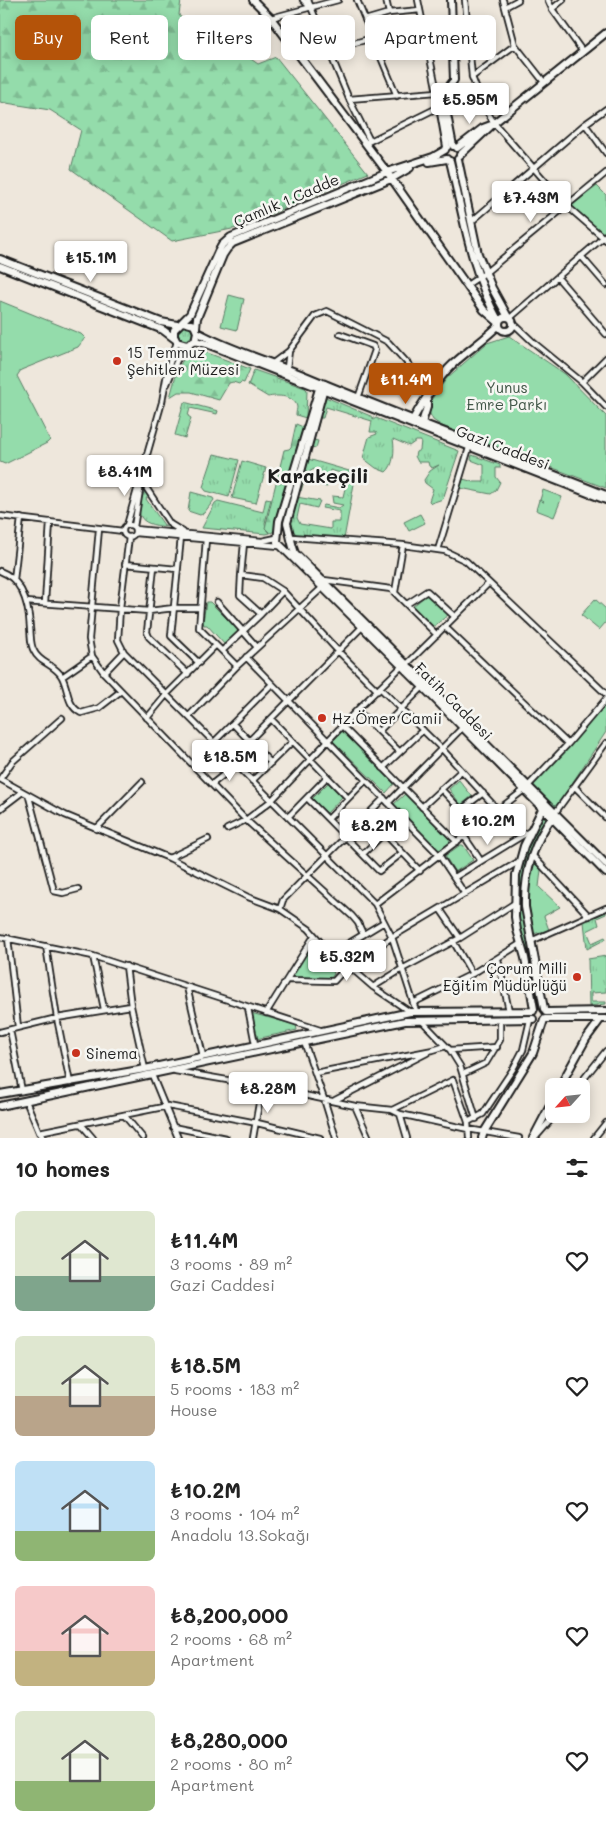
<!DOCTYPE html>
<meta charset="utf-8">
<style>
body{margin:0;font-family:Mali,sans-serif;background:#f2f2f2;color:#222;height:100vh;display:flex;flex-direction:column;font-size:19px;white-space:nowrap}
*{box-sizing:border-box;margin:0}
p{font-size:16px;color:#767676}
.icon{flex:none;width:28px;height:28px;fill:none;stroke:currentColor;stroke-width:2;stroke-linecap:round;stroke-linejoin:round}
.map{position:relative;height:1138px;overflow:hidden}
.drawer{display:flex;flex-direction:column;background:#fff;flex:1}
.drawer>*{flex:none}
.banner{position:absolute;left:15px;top:15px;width:576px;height:45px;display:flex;gap:10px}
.needle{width:32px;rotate:243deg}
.fabs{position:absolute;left:545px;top:1078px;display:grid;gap:10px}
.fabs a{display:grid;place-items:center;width:45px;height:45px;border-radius:8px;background:#fff;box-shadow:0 2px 12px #0003;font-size:25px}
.price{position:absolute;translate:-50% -42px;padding:0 11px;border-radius:5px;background:#fff;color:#222;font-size:16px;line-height:32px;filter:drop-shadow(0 1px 2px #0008)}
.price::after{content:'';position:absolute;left:50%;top:30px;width:15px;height:11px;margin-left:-8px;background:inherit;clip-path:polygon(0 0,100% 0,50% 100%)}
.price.current{background:#b45309;color:#fff}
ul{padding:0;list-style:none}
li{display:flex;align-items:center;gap:15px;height:125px;padding:0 15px}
li span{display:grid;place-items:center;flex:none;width:140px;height:100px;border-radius:8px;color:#555}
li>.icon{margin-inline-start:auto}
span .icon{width:60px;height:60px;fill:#fffc;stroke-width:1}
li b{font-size:21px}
h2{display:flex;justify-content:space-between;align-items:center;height:60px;padding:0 15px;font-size:21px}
.pill{padding:0 18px;border-radius:8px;background:#fff;box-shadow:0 2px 12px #0003;font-size:18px;line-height:45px}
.pill.current{background:#b45309;color:#fff}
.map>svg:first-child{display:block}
</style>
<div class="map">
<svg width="606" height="1138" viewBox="0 0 606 1138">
<defs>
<pattern id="grass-tufts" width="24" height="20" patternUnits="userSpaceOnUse" patternTransform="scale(1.25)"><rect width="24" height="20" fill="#94dcab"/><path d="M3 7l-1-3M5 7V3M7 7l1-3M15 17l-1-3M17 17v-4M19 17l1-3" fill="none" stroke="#7fbc93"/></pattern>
<pattern id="forest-firs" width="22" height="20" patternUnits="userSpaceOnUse" patternTransform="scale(1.25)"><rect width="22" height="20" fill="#94dcab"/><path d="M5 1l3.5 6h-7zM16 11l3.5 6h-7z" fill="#7fbc93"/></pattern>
</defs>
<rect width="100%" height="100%" fill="#eee7dc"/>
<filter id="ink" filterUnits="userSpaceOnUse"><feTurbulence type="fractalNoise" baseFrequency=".02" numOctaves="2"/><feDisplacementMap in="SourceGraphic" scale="10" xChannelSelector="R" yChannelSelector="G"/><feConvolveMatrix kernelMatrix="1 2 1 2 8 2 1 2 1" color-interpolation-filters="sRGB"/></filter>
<g filter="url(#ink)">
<!-- grass -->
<path fill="url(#grass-tufts)" stroke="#587c64" d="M178 333a7 7 0 1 1 14 0a7 7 0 1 1-14 0Z
M 254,370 L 305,388 L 307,390 L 306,418 L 296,415 C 296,412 297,409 297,407 C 295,395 276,395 268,397 L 248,385 Z
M 323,396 L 373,417 L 373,420 L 376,418 L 459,451 L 443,499 L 431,503 L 429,501 L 433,489 L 425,483 L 424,480 L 430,471 L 439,465 L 432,468 L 429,466 L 428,462 L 418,462 L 415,456 L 416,452 L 420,450 L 421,441 L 416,441 L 409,446 L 393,439 C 395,449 394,466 386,472 L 376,468 L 363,458 L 369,437 L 377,434 L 376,432 L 370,432 L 372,421 L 326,407 L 323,418 L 320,418 L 314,440 L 318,441 L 316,448 L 311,447 Z
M 184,402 L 218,411 L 217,414 L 190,408 L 188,416 L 191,418 L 185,438 L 175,435 Z
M 214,454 L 239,460 L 229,497 L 206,491 L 203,487 Z
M 472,455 L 500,465 L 500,468 L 496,468 L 496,477 L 500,482 L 496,490 L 491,494 L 460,488 L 463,479 L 474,482 L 484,482 L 484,465 L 471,460 Z
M 308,459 L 356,473 L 344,539 L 297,535 C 286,525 293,510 296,497 L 320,501 L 317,508 L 300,504 L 297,518 L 300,524 L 331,529 L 331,522 L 340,522 L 340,511 L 322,508 L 324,505 L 339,508 L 343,505 L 333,503 L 332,496 L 343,497 L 348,475 L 330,470 L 327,487 L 318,485 L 325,480 L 314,469 L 306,474 L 301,491 L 298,490 Z
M 242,461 L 266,468 L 256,503 L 232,498 Z
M 145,490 L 148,496 L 146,499 L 164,525 L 170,527 C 142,525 132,519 145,490 Z
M 191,492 L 213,498 L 214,500 L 204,513 L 200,515 L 188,511 Z
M 266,498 L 271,499 L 265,523 L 267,531 L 270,533 L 266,534 L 202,528 L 215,503 L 218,501 L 263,512 Z
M 542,814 L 546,818 L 527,862 L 523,894 L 537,973 L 539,1000 L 535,1003 C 524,954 509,906 523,856 C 526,842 535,827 542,814 Z
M 606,912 L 606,914 L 597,918 L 599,925 L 587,931 L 592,943 L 605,937 L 606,939 L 587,949 L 584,922 Z
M 606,956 L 606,992 L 591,993 L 591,1002 L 606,1002 L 606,1004 L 589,1006 L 588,959 Z"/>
<!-- forest -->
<path fill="url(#forest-firs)" stroke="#587c64" d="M 0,0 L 181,0 L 179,15 L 213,59 L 235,48 L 258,64 L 276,57 L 368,173 L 237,228 L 172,241 L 71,169 L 81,130 L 50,110 L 0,102 Z
M 197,349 L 250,369 L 244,383 L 241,382 L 239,384 L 233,382 L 229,383 L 219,400 L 191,392 L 178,392 L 170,397 C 175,381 178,355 197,349 Z
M 296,424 L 303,427 L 277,525 L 275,531 L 270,533 L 265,528 L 284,450 L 289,449 L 291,447 Z"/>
<!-- green -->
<path fill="#94dcab" stroke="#587c64" d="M 597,186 L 606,195 L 606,230 L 601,234 L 570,207 Z
M 229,295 L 244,299 L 237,330 L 221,326 Z
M 0,301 L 81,334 L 85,338 L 78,347 L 21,370 L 17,376 L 50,440 L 47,443 L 5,464 L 0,462 Z
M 509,336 L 565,374 L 606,416 L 606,488 L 442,426 L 433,420 L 429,412 L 431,400 L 447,378 L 487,343 Z
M 543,490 L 562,497 L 554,517 L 536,510 L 539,500 L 544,502 L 540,500 Z
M 420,514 L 425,523 L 409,531 L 404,522 Z
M 428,594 L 448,615 L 433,627 L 413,606 Z
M 595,599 L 606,609 L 606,622 L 599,630 L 581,615 Z
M 206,602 L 210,602 L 238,630 L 238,632 L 225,645 L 207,625 L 204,625 L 203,622 Z
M 606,702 L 606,732 L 555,809 L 532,787 Z
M 343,731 L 394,784 L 386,793 L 333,741 Z
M 459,780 L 472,796 L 461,805 L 449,789 Z
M 328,783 L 342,797 L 327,813 L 312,799 Z
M 405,794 L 450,840 L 450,843 L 441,850 L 437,849 L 394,804 Z
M 460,845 L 463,845 L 473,860 L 455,872 L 445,856 Z
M 532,861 L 541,870 L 539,887 L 560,907 L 544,916 L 549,930 L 533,934 C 527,908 528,887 532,861 Z
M 310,946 L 333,971 L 334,974 L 330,979 L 292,978 Z
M 251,1013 L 296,1025 L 297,1030 L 256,1039 Z"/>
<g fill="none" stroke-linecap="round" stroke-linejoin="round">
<defs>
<path id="street" d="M 303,0 L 310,7
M 308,0 L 349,99 L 370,141
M 357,0 L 397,96
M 386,0 L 389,13
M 465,0 L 472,77 L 482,103 L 494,123 L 567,206 L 606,240
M 503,0 L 515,45 L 544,82
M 548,0 L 552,9 L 583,52
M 505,7 L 518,0
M 552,9 L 563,0
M 271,18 L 338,0
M 365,20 L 389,13 L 420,10
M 330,50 L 372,38
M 472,77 L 515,45
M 349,99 L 437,92 L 418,0
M 585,124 L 606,153
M 368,142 L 439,107
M 471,222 L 585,124 L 606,109
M 581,256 L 606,285
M 558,278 L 606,334
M 467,285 L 485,273 L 606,173
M 510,318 L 606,235
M 512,322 L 533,342 L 582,382 L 606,407
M 340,334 L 373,346 L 375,350 L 358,398
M 273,363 L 289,351 L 315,316 L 327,311 L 388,342 L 432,390
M 287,368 L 289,351
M 582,382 L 606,358
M 167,384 L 177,360 L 190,345
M 142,475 L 147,489 L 170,524 L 183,532
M 0,516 L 123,531
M123 531a6 6 0 1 1 12 0a6 6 0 1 1-12 0Z
M 127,525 L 162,402 L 168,368 L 177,342
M 134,527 L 140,490
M 99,529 L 89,639 L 92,656 L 104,673 L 246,820 L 352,916 L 358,923 L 363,934
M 135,529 L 262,541 L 276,538
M 135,533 L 279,546
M 129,537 L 120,608 L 118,640 L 124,652 L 375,904 L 392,937 L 416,1011
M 181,537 L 171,636 L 199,663
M 292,537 L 403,545 L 445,551 L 466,561 L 606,694
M 206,539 L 199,628 L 237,666
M 244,543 L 241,575 L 263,578 L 283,591 L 338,651 L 378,691
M 438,550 L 469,448
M 125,564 L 177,569
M 154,567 L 147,632 L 149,637 L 188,674
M 0,571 C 24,580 29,606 30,628 C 31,636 30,645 34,651 C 39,663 56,665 62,677 C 69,690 66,705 81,713 L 99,708 L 121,691
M 14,580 L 21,518
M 324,580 L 391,589 L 437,635
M 395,592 L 403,545
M 26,602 L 149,611 L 174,608 L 200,608
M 217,602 L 257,647
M 45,603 L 50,522
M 407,604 L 427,591 L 454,616
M 261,614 L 283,591
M 445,627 L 568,744
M 222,651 L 261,614 L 240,595 L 241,575
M 246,657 L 439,855 L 465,894
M 407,664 L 489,583
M 104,673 L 124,652
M 62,677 L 92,656
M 380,688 L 442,749 L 498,810
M 357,710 L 400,752
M 189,716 L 237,666 L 322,588
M 147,718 L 167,694 L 216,645
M 271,719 L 348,798
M 233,724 L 271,763
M 342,726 L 457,842
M 379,731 L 423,687
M 249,741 L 362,627
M 214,742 L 272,684
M 383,768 L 423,730
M 0,779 L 65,815 L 169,858 L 248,897 L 280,909 L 309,929 L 331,954 L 342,972
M 0,779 L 12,762 L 62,718
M 252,781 L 292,742
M 212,784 L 236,765
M 528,786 L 568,744 L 606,699
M 575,787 L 606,818
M 441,789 L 461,810 L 483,793
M 29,797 L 54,891 L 63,893 L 78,889
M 307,798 L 379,871 L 402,853
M 388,803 L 463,727
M 422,807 L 461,771
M 0,809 L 21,793
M 555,813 L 606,743
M 288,817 L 327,777
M 328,819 L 366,780
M 96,829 L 142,782
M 227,829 L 246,820 L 272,800 L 357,710 L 402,666
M 385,834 L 420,871
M 464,836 L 481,861
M 363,854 L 401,817
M 532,855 L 589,916
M 169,858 L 208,839
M 455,877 L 530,831
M 375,904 L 524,790
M 280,909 L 283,900 L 384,798
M 440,909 L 460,938
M 0,937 L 93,956 L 320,1030
M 8,938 L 18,1027
M 453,941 L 472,974
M 531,941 L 606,908
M 46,946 L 57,1018 L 70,1083
M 331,954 L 384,922
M 93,956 L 104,1009
M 498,959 L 509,1011
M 126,966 L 131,1006 L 145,1069
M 350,967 L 373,987 L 410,1012
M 288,980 L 334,981 L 342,972 L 392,937 L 518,862
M 187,987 L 203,1056
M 373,987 L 402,969 L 460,938 L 515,903
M 413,1003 L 472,974 L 520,944
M 248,1008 L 255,1044
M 266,1013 L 314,936
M 422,1021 L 450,1050 L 460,1066 L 476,1119
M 10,1030 L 22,1091
M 0,1032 L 57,1018 L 131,1006
M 304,1042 L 324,1099 L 336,1138
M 450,1050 L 497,1047
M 175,1071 L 262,1086 L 355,1106 L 392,1110 L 400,1114 L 468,1129 L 519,1138
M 315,1073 L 433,1050 L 446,1046
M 463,1074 L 486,1063 L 500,1040 L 500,1019
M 152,1075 L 178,1138
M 578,1086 L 606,1051
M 335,1100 L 427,1053
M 26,1101 L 39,1132 L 44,1138
M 355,1106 L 369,1138
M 392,1110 L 453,1080 L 468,1122 L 469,1138
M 400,1114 L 407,1138
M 124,1115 L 143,1138
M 468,1122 L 483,1114 L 513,1069 L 523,1050 L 530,1020
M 81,1124 L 93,1138
M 173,1127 L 226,1138
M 39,1132 L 168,1106 L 257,1123 L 320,1138
M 253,1138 L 262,1086
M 535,1138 L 556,1114
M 594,1138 L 606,1123"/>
<path id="secondary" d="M 253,0 L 271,18 L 387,172 L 484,310 L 499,323
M 437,92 L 448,88 L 454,80 L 451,0
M 437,92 L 445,104 L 453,146
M 438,96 L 447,147
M 457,148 L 483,128 L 491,125
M 460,155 L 494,123 L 606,33
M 458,159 L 478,254 L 492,288 L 508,317
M 450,161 C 463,214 471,272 498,320
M 429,162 L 447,159
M 0,259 L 161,322 L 177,325
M 0,266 L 163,330 L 175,339
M499 324a7 7 0 1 1 14 0a7 7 0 1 1-14 0Z
M 183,322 L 194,325 L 197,332 L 195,341 L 187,345 L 177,342 L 174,336 L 174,330 L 190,314 L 218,252 L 222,245 L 231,237 L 387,172 L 433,157 L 445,150
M 196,328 L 197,318 L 223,255 L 227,249 L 233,243 L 391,179 L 410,168
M 197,332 C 230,350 268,361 303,375 C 403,417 505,455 606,495
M 195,341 L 207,344 L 606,500
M 321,382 L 279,521 L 277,542 L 423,687 L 606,873
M 325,384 L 287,523 C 290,533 291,543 295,553 L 606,864
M 412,422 C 418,408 441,375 452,365 C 467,351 484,340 499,325
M 421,426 L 427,407 L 427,400
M 534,1009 L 525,958 L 517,930 L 515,917 L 516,875 L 524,846 L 542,809
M 544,1009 L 525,907 C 524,874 533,843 553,816
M 546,1012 L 606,1011
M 545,1019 L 606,1019
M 560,1086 L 586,1039 L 600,1020
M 0,1094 L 145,1069 L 410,1012 L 533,1011
M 0,1106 L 405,1021 L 533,1019
M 482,1138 L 484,1132 L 533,1053 L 544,1020
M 533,1138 L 554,1098"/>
</defs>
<!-- street casing -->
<use href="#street" stroke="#1c1c1c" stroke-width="8"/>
<!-- secondary casing -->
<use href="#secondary" stroke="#1c1c1c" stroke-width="10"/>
<!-- street -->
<use href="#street" stroke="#f6f6f2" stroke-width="4.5"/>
<!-- secondary -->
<use href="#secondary" stroke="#f6f6f2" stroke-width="6"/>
</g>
</g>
<!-- markers -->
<g fill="#c8321e" stroke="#f6f6f2" stroke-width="2">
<circle cx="117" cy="361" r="5"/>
<circle cx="322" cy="718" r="5"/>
<circle cx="577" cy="977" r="5"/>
<circle cx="76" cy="1053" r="5"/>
</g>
<g text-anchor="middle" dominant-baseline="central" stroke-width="5" stroke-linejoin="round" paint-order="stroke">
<!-- street labels -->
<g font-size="15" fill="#1c1c1c" stroke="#f6f6f2">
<text transform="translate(286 200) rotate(-23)">Çamlık 1.Cadde</text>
<text transform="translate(503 447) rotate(21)">Gazi Caddesi</text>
<text transform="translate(454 701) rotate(45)">Fatih Caddesi</text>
</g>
<!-- poi labels -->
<g font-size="15" fill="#1c1c1c" stroke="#f6f6f2" text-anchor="start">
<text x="127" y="352">15 Temmuz<tspan x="127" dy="17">Şehitler Müzesi</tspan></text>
<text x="332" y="718">Hz.Ömer Camii</text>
<text x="567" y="968" text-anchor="end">Çorum Milli<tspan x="567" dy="17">Eğitim Müdürlüğü</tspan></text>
<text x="86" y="1053">Sinema</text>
</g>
<!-- park labels -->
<g font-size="15" fill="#405647" stroke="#f6f6f2">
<text x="507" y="387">Yunus<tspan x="507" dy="17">Emre Parkı</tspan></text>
</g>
<!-- district labels -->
<g font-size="20" font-weight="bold" fill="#1c1c1c" stroke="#f6f6f2">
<text x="318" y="475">Karakeçili</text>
</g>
</g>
</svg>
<div class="fabs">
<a><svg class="needle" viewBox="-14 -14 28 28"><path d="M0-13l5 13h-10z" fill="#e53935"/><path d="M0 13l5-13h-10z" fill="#767676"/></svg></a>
</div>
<b class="price" style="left:470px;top:125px">₺5.95M</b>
<b class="price" style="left:531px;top:223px">₺7.43M</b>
<b class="price" style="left:91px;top:283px">₺15.1M</b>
<b class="price current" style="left:406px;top:405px">₺11.4M</b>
<b class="price" style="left:125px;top:497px">₺8.41M</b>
<b class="price" style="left:230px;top:782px">₺18.5M</b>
<b class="price" style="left:488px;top:846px">₺10.2M</b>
<b class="price" style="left:374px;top:851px">₺8.2M</b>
<b class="price" style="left:347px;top:982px">₺5.32M</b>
<b class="price" style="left:268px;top:1114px">₺8.28M</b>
<div class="banner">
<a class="pill current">Buy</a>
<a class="pill">Rent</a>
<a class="pill">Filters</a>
<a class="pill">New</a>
<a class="pill">Apartment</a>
</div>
</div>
<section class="drawer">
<h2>10 homes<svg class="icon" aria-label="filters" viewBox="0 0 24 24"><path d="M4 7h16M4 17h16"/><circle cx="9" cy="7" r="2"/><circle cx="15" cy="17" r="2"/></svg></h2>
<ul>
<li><span style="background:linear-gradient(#dfe7d0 65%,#7fa58c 0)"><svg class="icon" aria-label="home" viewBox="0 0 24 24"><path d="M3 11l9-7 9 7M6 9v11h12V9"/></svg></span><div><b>₺11.4M</b><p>3 rooms · 89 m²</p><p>Gazi Caddesi</p></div><svg class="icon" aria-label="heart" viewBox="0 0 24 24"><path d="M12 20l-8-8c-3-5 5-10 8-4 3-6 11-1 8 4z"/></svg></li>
<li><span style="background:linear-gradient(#dfe7d0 60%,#b9a48a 0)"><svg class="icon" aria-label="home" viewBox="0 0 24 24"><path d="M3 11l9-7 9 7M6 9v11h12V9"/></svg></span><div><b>₺18.5M</b><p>5 rooms · 183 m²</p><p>House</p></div><svg class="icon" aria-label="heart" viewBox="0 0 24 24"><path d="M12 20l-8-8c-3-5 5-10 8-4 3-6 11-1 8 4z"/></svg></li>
<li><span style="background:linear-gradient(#bfe0f5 70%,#8fb573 0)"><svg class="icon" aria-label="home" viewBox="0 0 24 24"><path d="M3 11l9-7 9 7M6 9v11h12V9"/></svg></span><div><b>₺10.2M</b><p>3 rooms · 104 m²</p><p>Anadolu 13.Sokağı</p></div><svg class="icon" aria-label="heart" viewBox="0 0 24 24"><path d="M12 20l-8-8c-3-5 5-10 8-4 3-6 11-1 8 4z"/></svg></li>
<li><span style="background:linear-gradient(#f6c9c9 65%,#c2b280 0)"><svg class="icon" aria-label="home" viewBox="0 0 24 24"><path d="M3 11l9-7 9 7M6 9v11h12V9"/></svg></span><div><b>₺8,200,000</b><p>2 rooms · 68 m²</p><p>Apartment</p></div><svg class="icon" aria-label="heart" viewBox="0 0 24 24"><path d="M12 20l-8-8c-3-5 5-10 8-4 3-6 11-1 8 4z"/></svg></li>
<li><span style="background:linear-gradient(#dfe7d0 70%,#8fb573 0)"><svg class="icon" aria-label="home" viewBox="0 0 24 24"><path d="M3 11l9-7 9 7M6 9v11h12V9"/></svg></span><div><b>₺8,280,000</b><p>2 rooms · 80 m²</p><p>Apartment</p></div><svg class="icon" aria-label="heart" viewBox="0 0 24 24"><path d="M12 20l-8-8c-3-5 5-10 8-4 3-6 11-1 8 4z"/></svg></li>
</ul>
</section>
